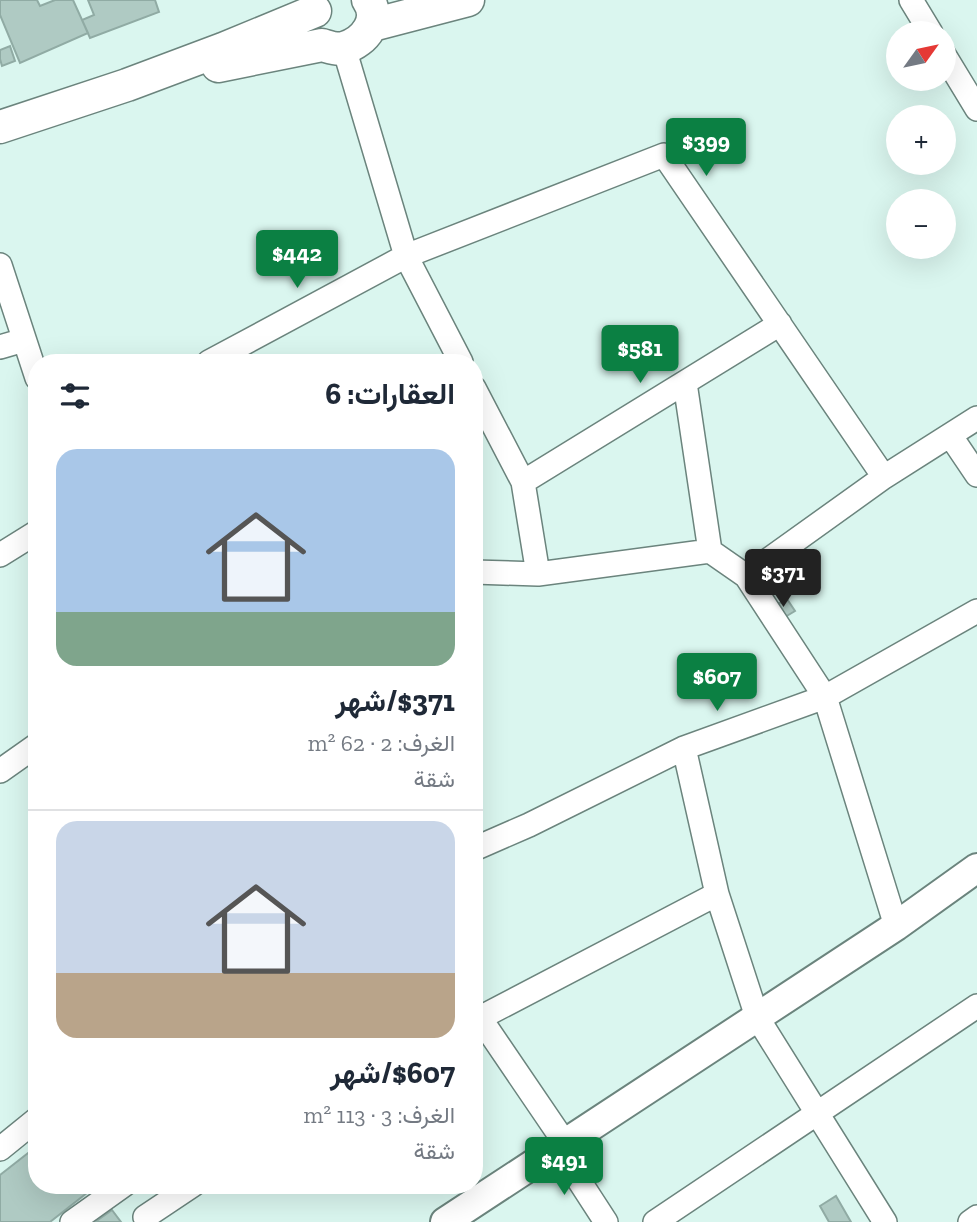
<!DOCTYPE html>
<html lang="ar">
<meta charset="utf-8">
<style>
body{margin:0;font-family:"Zilla Slab",Vazirmatn,serif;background:#f2f2f3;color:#1f2937;direction:rtl;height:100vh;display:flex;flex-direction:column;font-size:26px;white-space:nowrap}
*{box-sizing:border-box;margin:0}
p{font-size:23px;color:#747a83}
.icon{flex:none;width:38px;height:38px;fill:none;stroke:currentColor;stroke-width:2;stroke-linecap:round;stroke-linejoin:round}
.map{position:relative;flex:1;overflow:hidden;direction:ltr}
.drawer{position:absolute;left:28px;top:354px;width:455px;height:840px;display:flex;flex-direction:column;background:#fff;border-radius:28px;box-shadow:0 7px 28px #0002;direction:rtl}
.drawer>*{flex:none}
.needle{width:46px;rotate:57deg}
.controls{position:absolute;left:886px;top:21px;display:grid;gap:14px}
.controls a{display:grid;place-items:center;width:70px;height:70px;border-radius:50%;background:#fff;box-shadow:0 7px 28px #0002;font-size:35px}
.price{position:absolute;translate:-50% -60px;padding:0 16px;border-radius:7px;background:#0b8043;color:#fff;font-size:23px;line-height:46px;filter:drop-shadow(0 2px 4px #0008)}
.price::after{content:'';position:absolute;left:50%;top:42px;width:21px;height:16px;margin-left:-10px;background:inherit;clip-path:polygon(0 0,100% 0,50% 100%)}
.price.selected{background:#222;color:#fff}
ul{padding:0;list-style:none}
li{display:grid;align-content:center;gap:14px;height:371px;padding:0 28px}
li+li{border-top:2px solid #e0e1e3}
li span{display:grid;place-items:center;height:217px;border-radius:21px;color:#555}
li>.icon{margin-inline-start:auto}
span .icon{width:126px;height:126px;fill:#fffc;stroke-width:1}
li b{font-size:30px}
h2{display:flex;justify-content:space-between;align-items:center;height:84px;padding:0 28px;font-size:30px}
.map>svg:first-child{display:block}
</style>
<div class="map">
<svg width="977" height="1222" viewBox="0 0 977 1222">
<rect width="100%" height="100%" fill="#daf6ef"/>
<!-- building -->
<path fill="#afcac3" stroke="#90aba4" stroke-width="2" d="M 0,0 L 37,0 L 40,6 L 55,0 L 73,0 L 88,33 L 20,63 L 0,15 Z
M 88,0 L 155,0 L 159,12 L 90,38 L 82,20 L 94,15 Z
M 10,46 L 15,61 L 2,66 L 0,59 L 0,50 Z
M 787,599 L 795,611 L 780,620 L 772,607 Z
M 37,1146 L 37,1185 L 97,1185 L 50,1222 L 0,1222 L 0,1175 Z
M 836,1196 L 851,1222 L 829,1222 L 820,1206 Z
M 112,1210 L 121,1222 L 95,1222 Z"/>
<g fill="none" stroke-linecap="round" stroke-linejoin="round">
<defs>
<path id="minor" d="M 911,0 L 931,33
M 344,48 L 406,256 L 461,362
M 943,53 L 977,109
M 0,265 L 37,378
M 0,347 L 24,340
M 209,362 L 406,256 L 664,155 L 884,477
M 685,383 L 710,551
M 474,388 L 523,482 L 538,574
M 950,435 L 977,475
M 523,482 L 780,324
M 0,555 L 37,532
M 474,572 L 538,574 L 710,551 L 746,576
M 684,748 L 717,894 L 757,1017 L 885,1222
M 0,771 L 37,745
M 474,849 L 529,825 L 684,748 L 825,697 L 977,611
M 896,926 L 825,697 L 746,576 L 884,477 L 977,418
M 480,1018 L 565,1143
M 474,1021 L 717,894
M 558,1148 L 606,1222
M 0,1149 L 37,1119
M 145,1217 L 193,1185
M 72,1222 L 124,1185
M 655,1222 L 977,1006
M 970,1222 L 977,1217"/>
<path id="tertiary" d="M 445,1222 L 896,926 L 977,868"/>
<path id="secondary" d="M 372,25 L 468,0
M 218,66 L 322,45 C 329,47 336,50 344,48 C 365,42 382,19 368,0
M 0,127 L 127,85 L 223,49 L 315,11"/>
</defs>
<!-- minor casing -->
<use href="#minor" stroke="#6b847d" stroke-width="26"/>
<!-- tertiary casing -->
<use href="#tertiary" stroke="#6b847d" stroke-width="32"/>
<!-- secondary casing -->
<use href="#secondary" stroke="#6b847d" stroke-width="35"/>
<!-- minor -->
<use href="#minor" stroke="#fff" stroke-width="23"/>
<!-- tertiary -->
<use href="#tertiary" stroke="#fff" stroke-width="28"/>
<!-- secondary -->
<use href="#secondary" stroke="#fff" stroke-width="32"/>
</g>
</svg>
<div class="controls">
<a><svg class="needle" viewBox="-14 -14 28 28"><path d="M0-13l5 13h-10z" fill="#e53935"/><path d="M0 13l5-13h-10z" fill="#747a83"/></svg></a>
<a>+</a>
<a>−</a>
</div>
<b class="price" style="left:706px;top:178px">$399</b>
<b class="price" style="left:297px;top:290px">$442</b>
<b class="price" style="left:640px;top:385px">$581</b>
<b class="price selected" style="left:783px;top:609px">$371</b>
<b class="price" style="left:717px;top:713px">$607</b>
<b class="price" style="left:564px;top:1197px">$491</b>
<section class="drawer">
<h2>العقارات: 6<svg class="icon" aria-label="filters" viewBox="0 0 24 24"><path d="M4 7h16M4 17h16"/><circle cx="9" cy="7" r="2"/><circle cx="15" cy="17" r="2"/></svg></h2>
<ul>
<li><span style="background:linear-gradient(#a9c7e8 75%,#7fa58c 0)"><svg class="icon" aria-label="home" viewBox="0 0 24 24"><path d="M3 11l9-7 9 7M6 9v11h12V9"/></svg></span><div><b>$371/شهر</b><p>الغرف: 2 · 62 m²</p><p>شقة</p></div></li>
<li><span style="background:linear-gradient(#c9d6e8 70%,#b9a48a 0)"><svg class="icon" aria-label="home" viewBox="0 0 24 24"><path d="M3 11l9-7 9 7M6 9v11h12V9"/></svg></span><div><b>$607/شهر</b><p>الغرف: 3 · 113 m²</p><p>شقة</p></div></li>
</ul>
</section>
</div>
